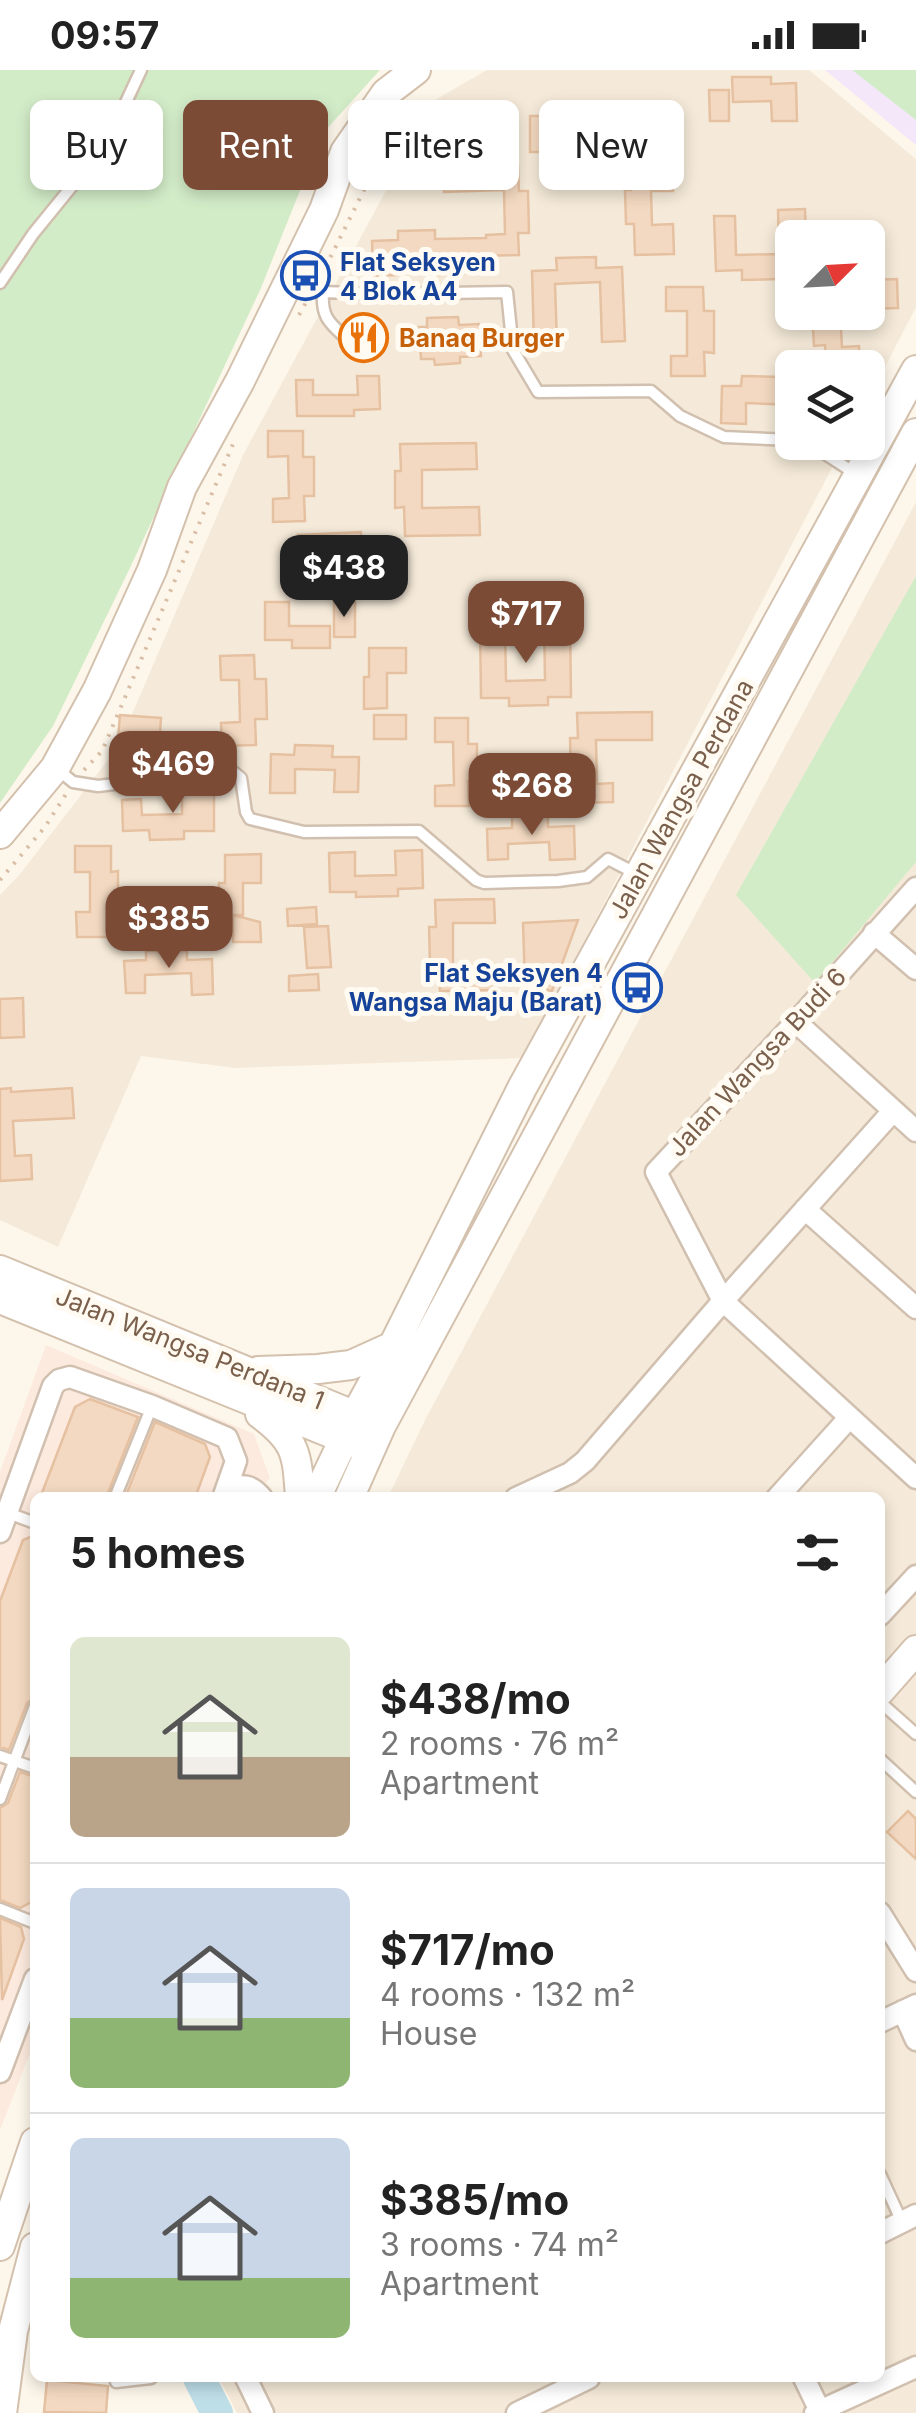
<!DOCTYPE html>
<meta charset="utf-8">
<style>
body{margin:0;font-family:Inter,sans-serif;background:#f6f6f6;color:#222;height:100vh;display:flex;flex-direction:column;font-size:38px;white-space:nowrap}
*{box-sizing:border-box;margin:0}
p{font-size:32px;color:#767676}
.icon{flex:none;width:55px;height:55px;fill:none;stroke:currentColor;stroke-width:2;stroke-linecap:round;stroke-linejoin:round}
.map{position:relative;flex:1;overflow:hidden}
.side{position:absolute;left:30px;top:1422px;width:855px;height:890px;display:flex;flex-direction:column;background:#fff;border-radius:15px;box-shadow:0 5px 15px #0003}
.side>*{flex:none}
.hud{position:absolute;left:30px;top:30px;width:858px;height:90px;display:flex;gap:20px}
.needle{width:65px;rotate:66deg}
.buttons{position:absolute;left:775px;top:150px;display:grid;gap:20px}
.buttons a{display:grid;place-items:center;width:110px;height:110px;border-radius:15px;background:#fff;box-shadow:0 5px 15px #0003;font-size:50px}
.price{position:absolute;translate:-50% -85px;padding:0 22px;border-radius:20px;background:#7b4b36;color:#fff;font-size:32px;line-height:65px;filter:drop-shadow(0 2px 5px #0008)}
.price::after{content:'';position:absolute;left:50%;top:60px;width:30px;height:22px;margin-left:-15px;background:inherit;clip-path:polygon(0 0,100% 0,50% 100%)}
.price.selected{background:#222;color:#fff}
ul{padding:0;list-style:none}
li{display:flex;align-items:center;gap:30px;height:250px;padding:0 40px}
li+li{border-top:2px solid #e0e0e0}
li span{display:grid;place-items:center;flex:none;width:280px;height:200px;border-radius:15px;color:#555}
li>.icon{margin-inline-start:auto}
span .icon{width:120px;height:120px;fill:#fffc;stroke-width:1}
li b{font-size:42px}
h2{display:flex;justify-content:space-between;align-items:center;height:120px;padding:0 40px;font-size:42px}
.pill{padding:0 35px;border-radius:15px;background:#fff;box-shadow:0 5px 15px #0003;font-size:35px;line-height:90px}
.pill.selected{background:#7b4b36;color:#fff}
.status{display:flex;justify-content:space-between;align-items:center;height:70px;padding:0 50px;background:#fff;direction:ltr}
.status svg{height:28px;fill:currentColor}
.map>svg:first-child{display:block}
</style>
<div class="status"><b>09:57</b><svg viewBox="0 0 49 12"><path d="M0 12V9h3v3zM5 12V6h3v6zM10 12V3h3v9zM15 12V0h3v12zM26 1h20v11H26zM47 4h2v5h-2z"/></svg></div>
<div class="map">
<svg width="916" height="2343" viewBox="0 0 916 2343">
<rect width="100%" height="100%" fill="#fdf7eb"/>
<!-- residential -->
<path fill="#f5ead9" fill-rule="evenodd" d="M 487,0 L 809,0 L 916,89 L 916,237 L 868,330 L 868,298 L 792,298 L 792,372 L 845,373 L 523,988 L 235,998 L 141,986 L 58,1177 L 0,1150 L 0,825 L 20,804 L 118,677 L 243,385 L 435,30 ZM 792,168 L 868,168 L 868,242 L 792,242 Z
M 916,432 L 916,2343 L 237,2343 L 219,2308 L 880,2308 L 880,1428 L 388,1427 L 425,1350 Z"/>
<!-- commercial -->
<path fill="#fdeade" d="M 46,1275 L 254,1364 L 270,1408 L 254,1427 L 35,1428 L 35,1970 L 0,2060 L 0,1402 Z"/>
<!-- education -->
<path fill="#f4e7fa" d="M 825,0 L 916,0 L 916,75 Z"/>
<!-- green -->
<path fill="#d3ecc8" d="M 0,0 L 380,0 L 323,63 L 261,218 L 129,500 L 53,656 L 0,733 Z
M 852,0 L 916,0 L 916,50 Z
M 916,506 L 916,792 L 815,913 L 736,825 Z"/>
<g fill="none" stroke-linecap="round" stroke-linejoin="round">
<!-- river -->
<path stroke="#bedee8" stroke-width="32" d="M 199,2308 L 217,2343"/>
</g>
<!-- building -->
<path fill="#f3d9c1" stroke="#e6c1a1" stroke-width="2.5" d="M 732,7 L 771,7 L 771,14 L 796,13 L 797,51 L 772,51 L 771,31 L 733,32 Z
M 709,20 L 729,20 L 729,51 L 710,51 Z
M 594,44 L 619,44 L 619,80 L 592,80 L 592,90 L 558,90 L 558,82 L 530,82 L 530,46 L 557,46 L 557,64 L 594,64 Z
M 671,90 L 673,121 L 651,121 L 652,155 L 673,154 L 674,184 L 635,185 L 634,154 L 626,154 L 625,120 L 631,120 L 630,91 Z
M 518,96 L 519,121 L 528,121 L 529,163 L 518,163 L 519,185 L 463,186 L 463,205 L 437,205 L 437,188 L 397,189 L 397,205 L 373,206 L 372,171 L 398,170 L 398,161 L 435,160 L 435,169 L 486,168 L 486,165 L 505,164 L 504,120 L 444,122 L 443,98 Z
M 805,139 L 806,168 L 792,168 L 792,201 L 781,202 L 782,209 L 742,210 L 742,200 L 716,201 L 714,146 L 735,146 L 736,185 L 779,184 L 778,140 Z
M 596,187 L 596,198 L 622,197 L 625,271 L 602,272 L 600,212 L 555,214 L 557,273 L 534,274 L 532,201 L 557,200 L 556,188 Z
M 897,209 L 898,238 L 868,239 L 868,210 Z
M 666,217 L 703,217 L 704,241 L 714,241 L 714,283 L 704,282 L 705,306 L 671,306 L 671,286 L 687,286 L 687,241 L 666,241 Z
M 812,242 L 840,242 L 842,277 L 859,276 L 860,298 L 826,298 L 825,275 L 814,276 Z
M 458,247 L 459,255 L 479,254 L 481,286 L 460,287 L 460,293 L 435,295 L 434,289 L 421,289 L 419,257 L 427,257 L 427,248 Z
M 357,306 L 379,306 L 380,339 L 354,340 L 354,346 L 297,346 L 296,310 L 313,310 L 313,325 L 358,325 Z
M 742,306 L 786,307 L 785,315 L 792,315 L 792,335 L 746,333 L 746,354 L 721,353 L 722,316 L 741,316 Z
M 268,361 L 303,361 L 303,387 L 314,387 L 314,426 L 304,426 L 305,451 L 273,452 L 273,429 L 289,428 L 288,386 L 268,387 Z
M 476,373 L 477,399 L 422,400 L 422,438 L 479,437 L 480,465 L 405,466 L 404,437 L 395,438 L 395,401 L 401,401 L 400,374 Z
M 361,462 L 361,470 L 388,469 L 389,507 L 363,508 L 362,489 L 319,490 L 319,506 L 300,507 L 298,465 Z
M 265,532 L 289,532 L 289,556 L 330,556 L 330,578 L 292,578 L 292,570 L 265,570 Z
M 334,532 L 355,532 L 355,567 L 334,567 Z
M 544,549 L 570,549 L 571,627 L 548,627 L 548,635 L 509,636 L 509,628 L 481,628 L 480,553 L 505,553 L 506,611 L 545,610 Z
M 369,578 L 406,578 L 406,603 L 387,603 L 387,638 L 364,639 L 364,607 L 369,607 Z
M 254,585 L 255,609 L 266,609 L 267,649 L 255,649 L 256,675 L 222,676 L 221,653 L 240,652 L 239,610 L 221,610 L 220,586 Z
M 652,642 L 652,670 L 596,670 L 597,714 L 613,713 L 613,732 L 580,733 L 580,708 L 571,708 L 570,668 L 578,668 L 577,643 Z
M 120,645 L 161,648 L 158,694 L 116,691 Z
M 374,645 L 406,645 L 406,669 L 374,669 Z
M 435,648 L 468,648 L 468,674 L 477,674 L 477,711 L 468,711 L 469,736 L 435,736 L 435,716 L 454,715 L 453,672 L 435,672 Z
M 295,675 L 333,676 L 332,687 L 359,687 L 358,722 L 334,722 L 335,700 L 295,699 L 295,723 L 270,723 L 271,684 L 294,685 Z
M 214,718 L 214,761 L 184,761 L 184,769 L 150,770 L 149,760 L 123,761 L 122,730 L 141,729 L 142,745 L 182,744 L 182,719 Z
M 548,746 L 548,757 L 574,756 L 575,789 L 550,790 L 549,772 L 508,774 L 508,789 L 488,790 L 487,759 L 512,758 L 512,747 Z
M 75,776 L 111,776 L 111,802 L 118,801 L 118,839 L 108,843 L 108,867 L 77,867 L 76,842 L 90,842 L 90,802 L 75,802 Z
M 422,780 L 423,818 L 398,819 L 398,826 L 356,827 L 356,822 L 330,822 L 329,783 L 355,782 L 355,806 L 396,805 L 395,781 Z
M 261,784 L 261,813 L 243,813 L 243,845 L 219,845 L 219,813 L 225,813 L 225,785 Z
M 494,829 L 495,853 L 453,853 L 453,895 L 497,895 L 498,920 L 440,921 L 439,894 L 430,894 L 429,857 L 436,857 L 435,830 Z
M 316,837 L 317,854 L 288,856 L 287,839 Z
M 233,845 L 260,852 L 261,872 L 233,872 Z
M 578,850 L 552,921 L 525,916 L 523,853 Z
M 328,856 L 331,897 L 307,898 L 304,857 Z
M 187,880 L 187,890 L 212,889 L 213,924 L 192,925 L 191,903 L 145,905 L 145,923 L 126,923 L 124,891 L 146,890 L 146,881 Z
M 318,904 L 319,920 L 289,921 L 289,906 Z
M 23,928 L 24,967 L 0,968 L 0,929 Z
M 11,1018 L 11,1022 L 72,1018 L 74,1048 L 13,1051 L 15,1086 L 31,1085 L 32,1109 L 0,1111 L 0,1019 Z
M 90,1329 L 138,1347 L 106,1428 L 40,1428 L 75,1337 Z
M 155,1352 L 205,1374 L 210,1387 L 195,1428 L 125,1428 Z
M 35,1465 L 35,1627 L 27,1633 L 9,1680 L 0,1677 L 0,1531 L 23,1470 Z
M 20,1702 L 35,1707 L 35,1830 L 20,1838 L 0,1830 L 0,1738 L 8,1733 Z
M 908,1741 L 916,1749 L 916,1789 L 887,1762 Z
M 0,1848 L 21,1857 L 24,1869 L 2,1930 Z
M 47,2310 L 108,2316 L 106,2343 L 44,2342 Z"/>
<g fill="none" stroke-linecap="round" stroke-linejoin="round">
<defs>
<path id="lane" d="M 292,208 L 323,222 L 380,224 L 507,222 L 513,280 L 538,322 L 651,321 L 680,346 L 724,367 L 792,370
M 0,213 L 33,164 L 107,73 L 141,0
M 323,222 C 321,249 331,254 349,271
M 807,372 L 856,404
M 56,698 L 73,712 L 98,716 L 231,700 L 241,708 L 246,742 L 250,749 L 304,762 L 419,761 L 476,810 L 484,813 L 558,811 L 587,807 L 608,789 L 637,804
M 115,1428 L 152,1336
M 8,1443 L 35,1453
M 880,1632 L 916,1664
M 0,1686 L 35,1698
M 880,1689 L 916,1722
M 0,1729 L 35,1636
M 0,1839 L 35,1853
M 880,2104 L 902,2152
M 116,2312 L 151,2308"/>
<path id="street" d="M 916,818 L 796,952 L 656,1102 L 723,1231 L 916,1408
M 874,863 L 916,899
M 796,952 L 916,1061
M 805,1139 L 916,1238
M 227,1418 C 243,1415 251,1414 262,1428
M 516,1428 L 570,1403 L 585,1391 L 723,1231 L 893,1041
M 777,1428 L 849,1348
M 0,1462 L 53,1316 L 59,1310 L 70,1307 L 152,1336 L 227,1368 L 236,1391 L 223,1428
M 880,1545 L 916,1506
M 880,1843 L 916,1901
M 903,1941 L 916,1970
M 880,1952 L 916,1935
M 0,2002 L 35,1909
M 880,2163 L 916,2145
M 246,2308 L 263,2343
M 804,2308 L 820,2341
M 517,2343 L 589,2308
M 815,2343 L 916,2297"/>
<path id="secondary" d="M 0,764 L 55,698 L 97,621 L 152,500 L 182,417 L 240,311 L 324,140 L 345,82 L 386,23 L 416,0
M 0,1200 L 368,1351
M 0,1229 L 360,1375
M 258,1301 L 318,1299 L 351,1295 L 393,1276
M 260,1344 C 297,1371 297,1384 300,1428
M 316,1428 L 355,1346 L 393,1276 L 522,1018 L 916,300
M 349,1428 L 381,1356 L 916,363
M 880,1621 L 916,1580
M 0,2176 L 35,2072
M 2,2343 L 13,2261 L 35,2177"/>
</defs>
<!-- lane casing -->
<use href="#lane" stroke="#d1c0af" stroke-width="15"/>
<!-- street casing -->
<use href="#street" stroke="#d1c0af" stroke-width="25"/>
<!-- secondary casing -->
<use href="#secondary" stroke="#d4c1ad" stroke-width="32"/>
<!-- path -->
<path stroke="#d9bda4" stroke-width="4" stroke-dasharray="2.5 8" stroke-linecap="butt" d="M 321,206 L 406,36
M 299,245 L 309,227
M 84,700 L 102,681 L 106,672 L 233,374
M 0,810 L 45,757 L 66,724"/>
<!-- lane -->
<use href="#lane" stroke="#fff" stroke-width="10"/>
<!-- street -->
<use href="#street" stroke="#fff" stroke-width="20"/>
<!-- secondary -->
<use href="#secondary" stroke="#fff" stroke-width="28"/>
</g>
<!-- icons -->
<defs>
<symbol id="bus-ring" viewBox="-11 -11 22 22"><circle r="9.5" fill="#fffbf2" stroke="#1a4fb4" stroke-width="1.5"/><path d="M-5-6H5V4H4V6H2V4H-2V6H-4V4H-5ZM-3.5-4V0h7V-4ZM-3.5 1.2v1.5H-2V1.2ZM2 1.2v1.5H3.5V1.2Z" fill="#1a4fb4"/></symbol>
<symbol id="restaurant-ring" viewBox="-11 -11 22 22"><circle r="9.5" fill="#fffbf2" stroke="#e8710a" stroke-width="1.5"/><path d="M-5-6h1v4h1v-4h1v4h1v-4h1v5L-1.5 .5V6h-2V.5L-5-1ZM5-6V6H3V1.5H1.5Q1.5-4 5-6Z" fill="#e8710a"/></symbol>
</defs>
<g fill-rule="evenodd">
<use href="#bus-ring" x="278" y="178" width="55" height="55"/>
<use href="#restaurant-ring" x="336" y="240" width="55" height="55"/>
<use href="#bus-ring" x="610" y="890" width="55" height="55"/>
</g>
<g text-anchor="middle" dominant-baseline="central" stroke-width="10" stroke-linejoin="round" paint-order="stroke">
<!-- transit labels -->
<g font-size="25" font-weight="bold" fill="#164399" stroke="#fffbf2" text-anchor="start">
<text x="340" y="192">Flat Seksyen<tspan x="340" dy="29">4 Blok A4</tspan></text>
<text x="603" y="903" text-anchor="end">Flat Seksyen 4<tspan x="603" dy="29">Wangsa Maju (Barat)</tspan></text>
</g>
<!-- food labels -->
<g font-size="25" font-weight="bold" fill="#c56008" stroke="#fffbf2" text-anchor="start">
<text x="399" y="268">Banaq Burger</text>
</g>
<!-- street labels -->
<g font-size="25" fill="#7a604c" stroke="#fffbf2">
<text transform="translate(681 729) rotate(-61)">Jalan Wangsa Perdana</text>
<text transform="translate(757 992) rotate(-47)">Jalan Wangsa Budi 6</text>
<text transform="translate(190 1278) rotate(22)">Jalan Wangsa Perdana 1</text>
</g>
</g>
</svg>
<div class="buttons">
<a><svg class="needle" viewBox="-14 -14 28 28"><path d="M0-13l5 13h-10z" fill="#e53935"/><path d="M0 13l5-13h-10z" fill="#767676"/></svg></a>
<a><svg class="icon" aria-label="layers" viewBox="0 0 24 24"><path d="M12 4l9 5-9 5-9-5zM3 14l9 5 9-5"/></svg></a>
</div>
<b class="price selected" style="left:344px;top:550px">$438</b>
<b class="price" style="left:526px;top:596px">$717</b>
<b class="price" style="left:173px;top:746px">$469</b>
<b class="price" style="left:532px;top:768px">$268</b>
<b class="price" style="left:169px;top:901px">$385</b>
<div class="hud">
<a class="pill">Buy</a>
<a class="pill selected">Rent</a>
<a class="pill">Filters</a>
<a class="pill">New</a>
</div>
<section class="side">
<h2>5 homes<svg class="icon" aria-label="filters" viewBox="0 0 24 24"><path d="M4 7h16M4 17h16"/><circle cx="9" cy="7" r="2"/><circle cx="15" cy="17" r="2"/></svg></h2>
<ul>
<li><span style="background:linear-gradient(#dfe7d0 60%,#b9a48a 0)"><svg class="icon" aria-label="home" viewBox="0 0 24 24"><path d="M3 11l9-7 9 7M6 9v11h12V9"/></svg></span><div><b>$438/mo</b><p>2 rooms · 76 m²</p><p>Apartment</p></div></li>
<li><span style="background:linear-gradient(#c9d6e8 65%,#8fb573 0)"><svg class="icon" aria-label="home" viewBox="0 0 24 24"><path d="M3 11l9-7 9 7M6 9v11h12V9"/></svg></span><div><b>$717/mo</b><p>4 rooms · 132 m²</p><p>House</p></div></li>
<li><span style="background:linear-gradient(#c9d6e8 70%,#8fb573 0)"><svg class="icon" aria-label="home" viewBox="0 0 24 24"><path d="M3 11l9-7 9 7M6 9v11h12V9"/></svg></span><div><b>$385/mo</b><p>3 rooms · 74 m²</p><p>Apartment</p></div></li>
</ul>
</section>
</div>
